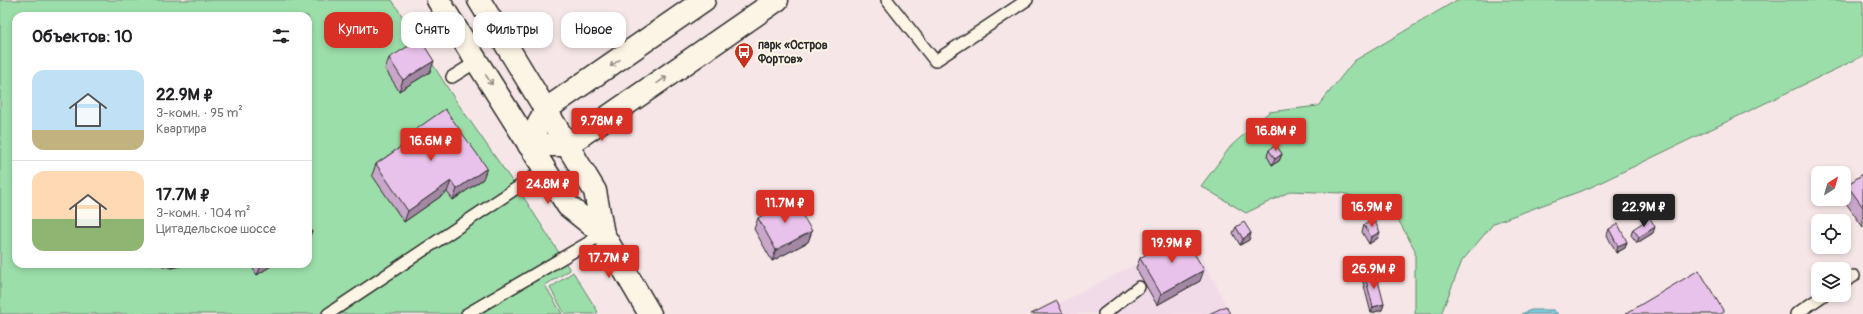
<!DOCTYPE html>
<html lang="ru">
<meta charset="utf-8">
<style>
body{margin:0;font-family:Pangolin,sans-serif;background:#f6f6f6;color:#202124;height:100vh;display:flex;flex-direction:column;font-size:15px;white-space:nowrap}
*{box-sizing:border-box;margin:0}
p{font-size:13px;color:#757577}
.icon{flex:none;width:22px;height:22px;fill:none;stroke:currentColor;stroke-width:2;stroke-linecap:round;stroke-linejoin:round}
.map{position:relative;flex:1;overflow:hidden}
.side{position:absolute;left:12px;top:12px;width:300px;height:256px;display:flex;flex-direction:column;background:#fff;border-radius:12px;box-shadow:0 2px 6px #0003}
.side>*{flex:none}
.banner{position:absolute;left:324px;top:12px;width:380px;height:36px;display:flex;gap:8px}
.needle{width:26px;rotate:37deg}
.controls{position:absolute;left:1811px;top:166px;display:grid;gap:8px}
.controls a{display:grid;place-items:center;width:40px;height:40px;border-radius:8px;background:#fff;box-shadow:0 2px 6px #0003;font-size:20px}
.price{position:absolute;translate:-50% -34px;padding:0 9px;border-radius:4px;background:#d93025;color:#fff;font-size:13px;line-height:26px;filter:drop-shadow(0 1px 2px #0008)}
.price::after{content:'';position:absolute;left:50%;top:24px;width:12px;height:9px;margin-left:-6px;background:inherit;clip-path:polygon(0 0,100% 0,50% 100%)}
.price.active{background:#222;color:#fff}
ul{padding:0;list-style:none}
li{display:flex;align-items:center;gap:12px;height:100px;padding:0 20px}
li+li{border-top:1px solid #e0e0e0}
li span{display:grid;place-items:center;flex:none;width:112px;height:80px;border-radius:12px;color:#555}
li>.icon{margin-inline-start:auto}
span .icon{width:48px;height:48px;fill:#fffc;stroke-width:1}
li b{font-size:17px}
h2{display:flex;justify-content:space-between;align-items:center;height:48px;padding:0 20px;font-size:17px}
.chip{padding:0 14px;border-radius:12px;background:#fff;box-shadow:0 2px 6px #0003;font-size:14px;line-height:36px}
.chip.active{background:#d93025;color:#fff}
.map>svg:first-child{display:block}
</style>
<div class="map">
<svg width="1863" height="314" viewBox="0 0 1863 314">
<rect width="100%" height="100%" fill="#f6e6e7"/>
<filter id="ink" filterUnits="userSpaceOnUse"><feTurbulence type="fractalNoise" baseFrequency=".025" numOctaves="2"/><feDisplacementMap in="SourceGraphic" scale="8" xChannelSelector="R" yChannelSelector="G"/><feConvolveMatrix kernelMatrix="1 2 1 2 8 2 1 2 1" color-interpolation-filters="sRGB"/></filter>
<g filter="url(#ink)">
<!-- built -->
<path fill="#f2dbe8" d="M 1191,236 L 1231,314 L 1038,314 Z"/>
<!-- green -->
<path fill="#9bdea9" stroke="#63846a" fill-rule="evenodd" d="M 0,0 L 392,0 L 454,98 L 526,201 L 570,270 L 545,285 L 562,314 L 0,314 ZM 16,16 L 308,16 L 308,264 L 16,264 Z
M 1457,0 L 1863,0 L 1863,56 L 1589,188 L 1494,223 L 1462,261 L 1441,314 L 1415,314 L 1415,250 L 1391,207 L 1342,193 L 1291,191 L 1246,213 L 1201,186 L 1231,146 L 1269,112 L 1318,106 L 1354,61 Z
M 573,272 L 598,312 L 595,314 L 565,314 L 550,288 Z"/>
<!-- water -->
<path fill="#7fccde" stroke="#5d8c96" d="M 1531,310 L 1553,310 L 1558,314 L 1521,314 Z"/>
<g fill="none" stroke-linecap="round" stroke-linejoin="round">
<defs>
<path id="lane" d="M 887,0 L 935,61 L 1027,0
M 452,77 L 476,62
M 1844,282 L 1854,276
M 328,314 L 545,169
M 467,314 L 603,234
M 1104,314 L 1139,287
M 1796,314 L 1824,295"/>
<path id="street" d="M 438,0 L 568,206 L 603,234
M 479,0 L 595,191 L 603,234"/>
<path id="secondary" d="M 704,0 L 545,110 L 529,145 L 567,145 L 777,0
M 603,234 L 650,314"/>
</defs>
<!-- lane casing -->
<use href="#lane" stroke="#2b2b2b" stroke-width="14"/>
<!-- street casing -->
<use href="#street" stroke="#2b2b2b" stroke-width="25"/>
<!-- secondary casing -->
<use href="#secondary" stroke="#2b2b2b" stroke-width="25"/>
<!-- lane -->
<use href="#lane" stroke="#fcf5e5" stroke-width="11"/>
<!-- street -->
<use href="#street" stroke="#fcf5e5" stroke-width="22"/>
<!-- secondary -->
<use href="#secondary" stroke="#fcf5e5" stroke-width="22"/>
</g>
<!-- wall -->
<path fill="#c8a7ca" stroke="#2b2b2b" d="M 389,58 L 430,72 L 399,91 L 385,69 Z
M 415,130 L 483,179 L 453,200 L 447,192 L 404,222 L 372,175 L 376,164 L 411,140 Z
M 1269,150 L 1282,154 L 1279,161 L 1272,165 L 1267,156 Z
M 1863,174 L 1863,227 L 1843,199 L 1844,199 L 1844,194 L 1847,185 Z
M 758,218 L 812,231 L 808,242 L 772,261 L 754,229 Z
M 1364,225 L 1378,238 L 1369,244 L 1362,232 Z
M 1236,227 L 1251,233 L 1249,240 L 1240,245 L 1233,233 Z
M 1609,229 L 1627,242 L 1625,248 L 1616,253 L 1607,235 Z
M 1633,229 L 1653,233 L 1637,243 L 1631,235 Z
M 1140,258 L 1200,281 L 1157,305 L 1136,268 Z
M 160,264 L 183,264 L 181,266 L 172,268 L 163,266 Z
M 250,264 L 274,264 L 257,275 Z
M 1365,276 L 1384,304 L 1382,310 L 1371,313 L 1363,282 Z"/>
<!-- shaded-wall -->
<path fill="#a388a4" stroke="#2b2b2b" d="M 434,61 L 430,72 L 399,91 L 403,80 Z
M 1282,154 L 1279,161 L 1272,165 L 1275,159 Z
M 487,168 L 483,179 L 453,200 L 457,189 Z
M 451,181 L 447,192 L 404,222 L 408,211 Z
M 1655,227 L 1653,233 L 1637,243 L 1639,237 Z
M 312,231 L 308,241 L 308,233 Z
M 812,231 L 808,242 L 772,261 L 776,250 Z
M 1380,232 L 1378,238 L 1369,244 L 1371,237 Z
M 1251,233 L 1249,240 L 1240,245 L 1243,239 Z
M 1627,242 L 1625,248 L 1616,253 L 1618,246 Z
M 173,264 L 183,264 L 181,266 L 172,268 Z
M 262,264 L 274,264 L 257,275 Z
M 1204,270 L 1200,281 L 1157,305 L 1161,294 Z
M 1384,304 L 1382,310 L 1371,313 L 1373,307 Z"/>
<!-- building -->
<path fill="#e9c2eb" stroke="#2b2b2b" d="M 420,39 L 434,61 L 403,80 L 389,58 Z
M 445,109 L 487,168 L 457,189 L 451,181 L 408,211 L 376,164 L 418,135 L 415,130 Z
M 1276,145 L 1282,154 L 1275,159 L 1269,150 Z
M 1863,174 L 1863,207 L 1847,185 Z
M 792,198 L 812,231 L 776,250 L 758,218 Z
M 1650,218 L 1655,227 L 1639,237 L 1633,229 Z
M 1374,220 L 1380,232 L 1371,237 L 1364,225 Z
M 1244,222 L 1251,233 L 1243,239 L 1236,227 Z
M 1618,224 L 1627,242 L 1618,246 L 1609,229 Z
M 308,226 L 312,231 L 308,233 Z
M 1182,233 L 1204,270 L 1161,294 L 1140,258 Z
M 1699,270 L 1724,312 L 1721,314 L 1625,314 Z
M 1376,273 L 1384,304 L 1373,307 L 1365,276 Z
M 1057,301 L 1063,314 L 1031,314 Z
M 1226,306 L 1230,314 L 1209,314 Z"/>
<!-- one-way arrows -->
<defs><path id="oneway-shaft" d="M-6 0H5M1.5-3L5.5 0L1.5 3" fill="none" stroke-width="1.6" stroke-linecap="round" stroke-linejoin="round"/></defs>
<g stroke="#949088">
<use href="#oneway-shaft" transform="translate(615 63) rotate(145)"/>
<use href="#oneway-shaft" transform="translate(489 80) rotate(56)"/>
<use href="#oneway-shaft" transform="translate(662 80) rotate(-34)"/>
</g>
</g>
<!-- icons -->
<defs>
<symbol id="bus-pin" viewBox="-11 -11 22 30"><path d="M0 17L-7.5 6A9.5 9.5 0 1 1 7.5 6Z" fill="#c8321e" stroke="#fcf5e5"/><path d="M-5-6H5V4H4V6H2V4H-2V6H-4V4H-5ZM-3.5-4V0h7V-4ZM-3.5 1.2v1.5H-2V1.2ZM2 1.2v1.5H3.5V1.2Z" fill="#fff"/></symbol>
</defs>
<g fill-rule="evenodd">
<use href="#bus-pin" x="733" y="41" width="22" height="30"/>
</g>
<g text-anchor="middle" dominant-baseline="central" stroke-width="4" stroke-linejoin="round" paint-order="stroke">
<!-- poi labels -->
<g font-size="12" font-weight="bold" fill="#2b2b2b" stroke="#fcf5e5" text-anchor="start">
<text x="758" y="45">парк «Остров<tspan x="758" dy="14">Фортов»</tspan></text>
</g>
</g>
</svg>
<div class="controls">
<a><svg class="needle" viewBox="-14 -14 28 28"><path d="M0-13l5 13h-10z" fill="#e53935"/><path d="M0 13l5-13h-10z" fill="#757577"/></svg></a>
<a><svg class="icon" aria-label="locate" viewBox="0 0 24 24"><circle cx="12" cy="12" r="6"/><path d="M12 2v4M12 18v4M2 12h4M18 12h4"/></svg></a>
<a><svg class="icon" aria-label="layers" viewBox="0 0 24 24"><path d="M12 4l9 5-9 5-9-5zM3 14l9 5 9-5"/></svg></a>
</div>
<b class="price" style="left:602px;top:142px">9.78M ₽</b>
<b class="price" style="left:1276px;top:152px">16.8M ₽</b>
<b class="price" style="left:431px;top:162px">16.6M ₽</b>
<b class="price" style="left:548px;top:205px">24.8M ₽</b>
<b class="price" style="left:785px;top:224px">11.7M ₽</b>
<b class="price" style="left:1372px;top:228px">16.9M ₽</b>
<b class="price active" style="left:1644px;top:228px">22.9M ₽</b>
<b class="price" style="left:1172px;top:264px">19.9M ₽</b>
<b class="price" style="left:609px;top:279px">17.7M ₽</b>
<b class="price" style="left:1374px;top:290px">26.9M ₽</b>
<div class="banner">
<a class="chip active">Купить</a>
<a class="chip">Снять</a>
<a class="chip">Фильтры</a>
<a class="chip">Новое</a>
</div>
<section class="side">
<h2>Объектов: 10<svg class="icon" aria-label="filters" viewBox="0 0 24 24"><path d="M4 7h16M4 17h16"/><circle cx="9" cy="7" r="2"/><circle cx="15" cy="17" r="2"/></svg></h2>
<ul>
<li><span style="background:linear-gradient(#bfe0f5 75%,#c2b280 0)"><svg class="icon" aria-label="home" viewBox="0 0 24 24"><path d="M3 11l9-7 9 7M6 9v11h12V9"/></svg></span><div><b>22.9M ₽</b><p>3-комн. · 95 m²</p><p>Квартира</p></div></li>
<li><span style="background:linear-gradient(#ffd9b3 60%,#8fb573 0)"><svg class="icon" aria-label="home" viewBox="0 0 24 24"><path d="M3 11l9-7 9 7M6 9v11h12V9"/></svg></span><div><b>17.7M ₽</b><p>3-комн. · 104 m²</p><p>Цитадельское шоссе</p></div></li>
</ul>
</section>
</div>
